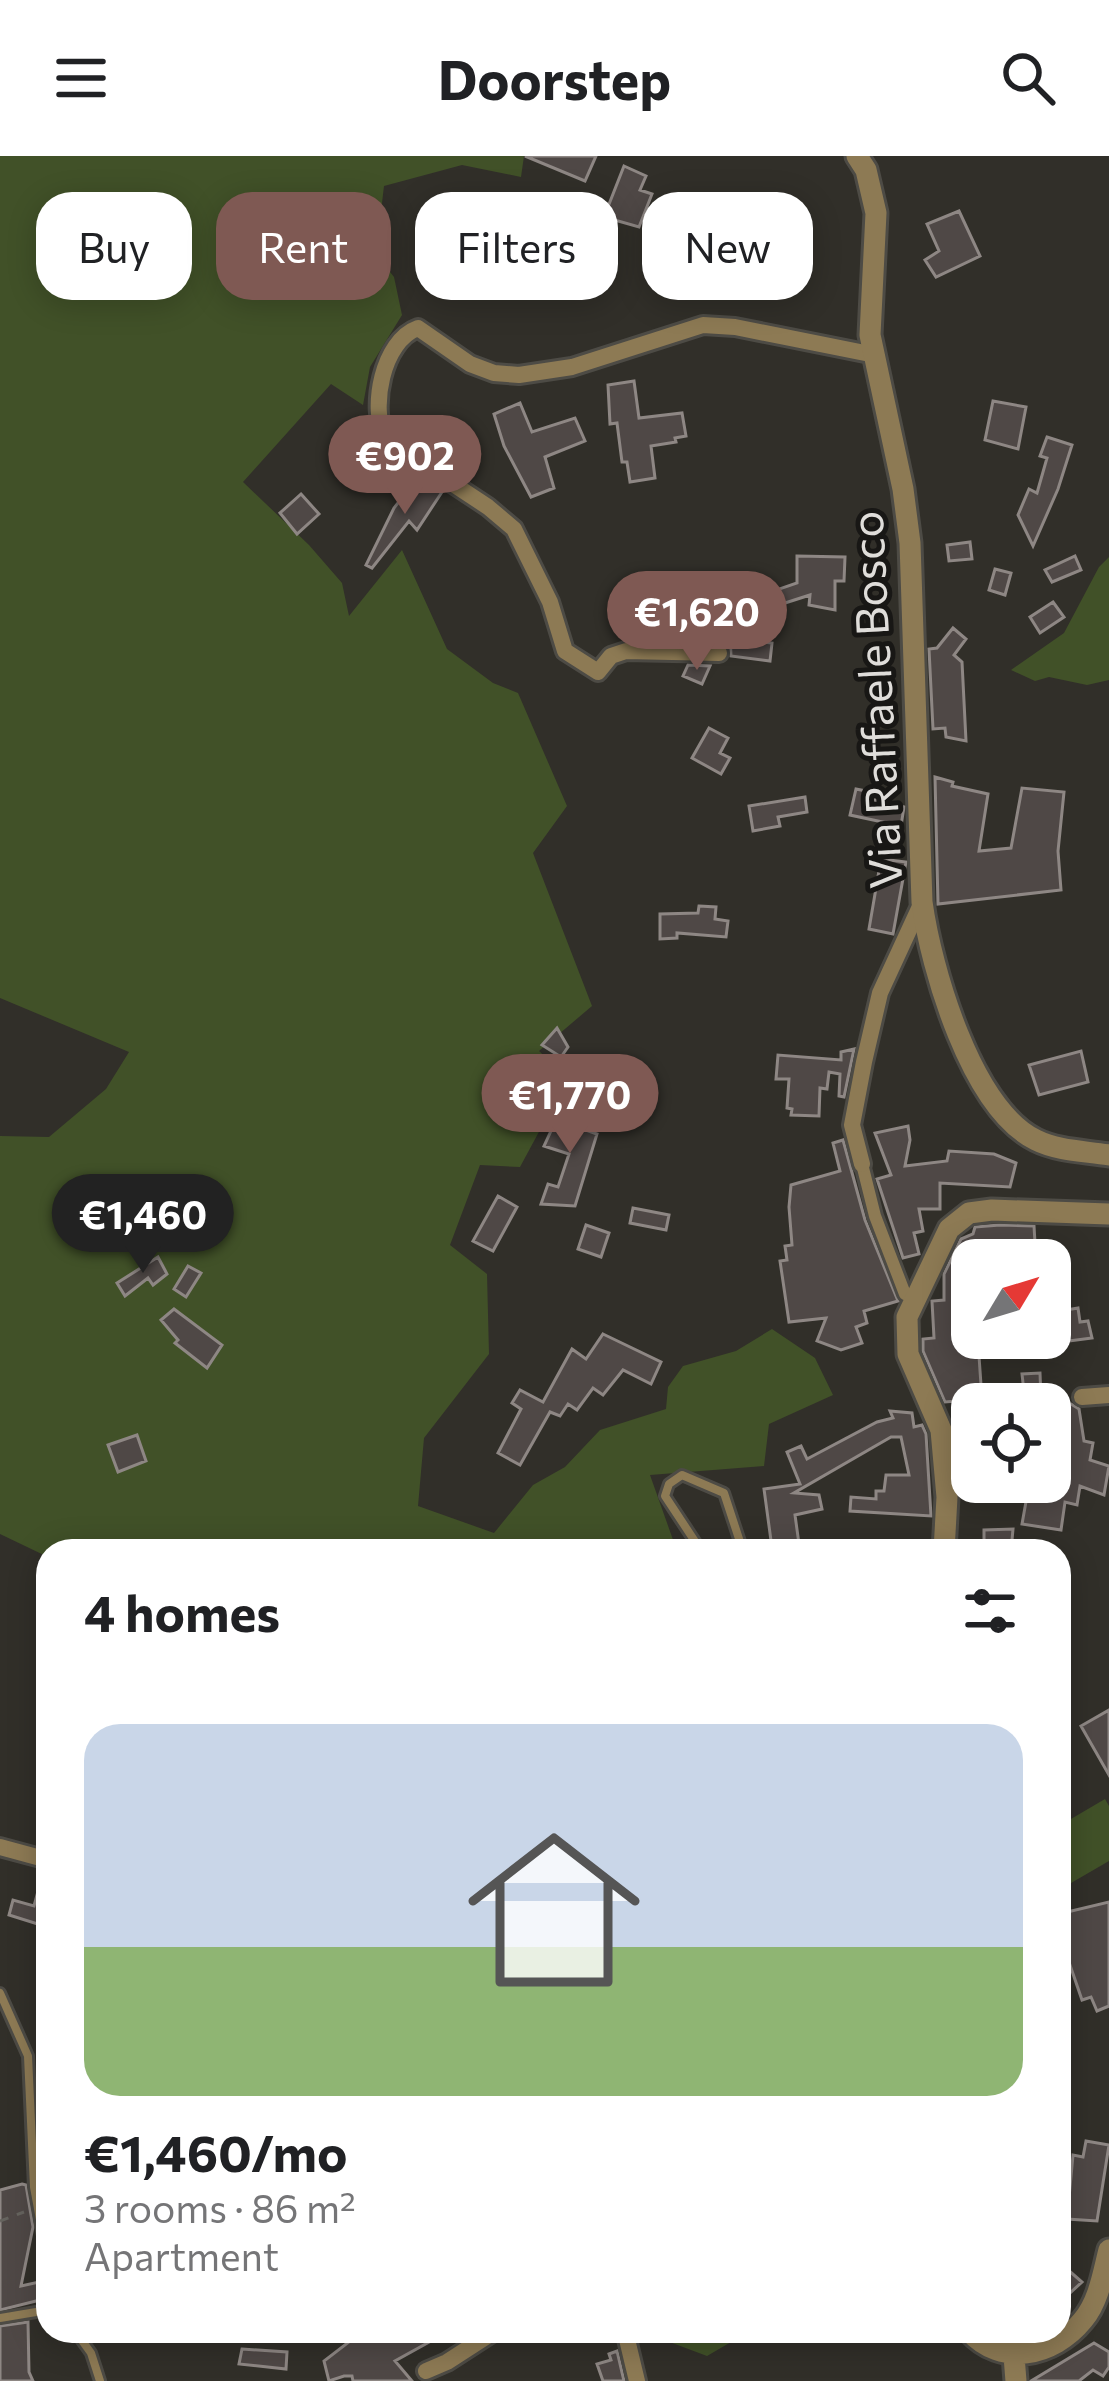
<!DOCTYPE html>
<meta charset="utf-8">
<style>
body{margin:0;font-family:Commissioner,sans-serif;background:#f6f6f6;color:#202124;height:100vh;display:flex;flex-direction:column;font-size:45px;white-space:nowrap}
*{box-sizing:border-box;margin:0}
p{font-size:39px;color:#757577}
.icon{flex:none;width:66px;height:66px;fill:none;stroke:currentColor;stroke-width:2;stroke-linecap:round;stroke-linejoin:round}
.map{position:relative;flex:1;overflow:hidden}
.side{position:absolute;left:36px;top:1383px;width:1035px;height:804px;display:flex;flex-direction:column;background:#fff;border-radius:36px;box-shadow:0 6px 30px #0003}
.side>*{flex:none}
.hud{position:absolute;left:36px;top:36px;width:1038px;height:108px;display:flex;gap:24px}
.needle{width:78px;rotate:52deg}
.tools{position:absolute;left:951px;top:1083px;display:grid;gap:24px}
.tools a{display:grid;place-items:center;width:120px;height:120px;border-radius:24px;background:#fff;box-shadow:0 6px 30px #0003;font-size:60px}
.price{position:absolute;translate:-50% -102px;padding:0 27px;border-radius:42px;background:#7f5953;color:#fff;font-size:39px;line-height:78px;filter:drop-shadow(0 3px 6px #0008)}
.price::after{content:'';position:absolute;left:50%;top:72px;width:36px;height:27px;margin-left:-18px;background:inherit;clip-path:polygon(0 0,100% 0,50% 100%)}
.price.active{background:#222;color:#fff}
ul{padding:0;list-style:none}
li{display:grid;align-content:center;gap:24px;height:636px;padding:0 48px}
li+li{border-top:3px solid #e0e0e0}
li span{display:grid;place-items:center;height:372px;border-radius:36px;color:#555}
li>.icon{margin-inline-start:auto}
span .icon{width:216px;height:216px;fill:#fffc;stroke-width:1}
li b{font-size:51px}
h2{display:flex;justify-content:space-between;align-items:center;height:144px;padding:0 48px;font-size:51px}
.tag{padding:0 42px;border-radius:36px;background:#fff;box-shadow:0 6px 30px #0003;font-size:42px;line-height:108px}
.tag.active{background:#7f5953;color:#fff}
header{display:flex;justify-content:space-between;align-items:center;height:156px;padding:0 48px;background:#fff;font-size:54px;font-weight:700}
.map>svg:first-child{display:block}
</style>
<header><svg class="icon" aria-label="menu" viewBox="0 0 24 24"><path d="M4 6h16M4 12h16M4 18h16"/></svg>Doorstep<svg class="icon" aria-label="search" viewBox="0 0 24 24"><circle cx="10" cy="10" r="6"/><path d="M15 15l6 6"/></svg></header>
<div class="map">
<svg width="1109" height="2225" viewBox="0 0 1109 2225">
<rect width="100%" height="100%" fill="#312f29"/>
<!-- green -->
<path fill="#415128" d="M 0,0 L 524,0 L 521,21 L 462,9 L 384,30 L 376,98 L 394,121 L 402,159 L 370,211 L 363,249 L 331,228 L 243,326 L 309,389 L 342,427 L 349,460 L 402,394 L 447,493 L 493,527 L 518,537 L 567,650 L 533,697 L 592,850 L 539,895 L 568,922 L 520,1011 L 480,1009 L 450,1089 L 487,1118 L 489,1198 L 424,1282 L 418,1350 L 494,1377 L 533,1329 L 565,1311 L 600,1274 L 666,1253 L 668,1231 L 683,1210 L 736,1195 L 772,1173 L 815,1202 L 833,1239 L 769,1268 L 764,1310 L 650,1319 L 677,1395 L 48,1395 L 48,1401 L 0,1378 L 0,980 L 49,981 L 106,933 L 129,896 L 0,842 Z
M 1109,401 L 1109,524 L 1087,529 L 1049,521 L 1035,525 L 1011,514 L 1064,477 L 1099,411 Z
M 1105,1643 L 1109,1650 L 1109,1705 L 1059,1734 L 1059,1670 Z
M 669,2175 L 741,2175 L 738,2182 L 707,2200 L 667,2185 Z"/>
<!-- building -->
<path fill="#4f4846" stroke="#8e8784" stroke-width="3" d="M 525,0 L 596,0 L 585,25 Z
M 624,10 L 646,20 L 640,34 L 652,38 L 639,71 L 604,61 Z
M 959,55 L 980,100 L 936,121 L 925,104 L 939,95 L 927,68 Z
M 634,225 L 639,262 L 682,257 L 686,280 L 675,282 L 676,286 L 651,290 L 655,322 L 630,326 L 627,306 L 622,306 L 617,267 L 610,268 L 608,229 Z
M 993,245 L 1026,251 L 1018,293 L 985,284 Z
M 520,247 L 532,276 L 575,262 L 585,285 L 545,301 L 554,332 L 531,341 L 504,290 L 494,258 Z
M 354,279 L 369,287 L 355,311 L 341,303 Z
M 1047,281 L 1072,289 L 1058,333 L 1033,390 L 1018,359 L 1029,333 L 1037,337 L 1047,302 L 1040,300 Z
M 415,325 L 442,336 L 417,374 L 409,365 L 372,412 L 366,409 L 394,352 Z
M 301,338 L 319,358 L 297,378 L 280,357 Z
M 970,386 L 972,403 L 949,405 L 947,389 Z
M 797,400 L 845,401 L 844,425 L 835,425 L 835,454 L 809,449 L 810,439 L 760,455 L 760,480 L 763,486 L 772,487 L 770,505 L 731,500 L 730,475 L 704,474 L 696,429 L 724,424 L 726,435 L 753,426 L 759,440 L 797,427 Z
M 1075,400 L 1081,414 L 1052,426 L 1045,414 Z
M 995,413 L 1011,417 L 1005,439 L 989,434 Z
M 1053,446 L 1064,461 L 1040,477 L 1030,461 Z
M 953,472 L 966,483 L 954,499 L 962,506 L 966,585 L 946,581 L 945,572 L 933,573 L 929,493 L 937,492 Z
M 688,509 L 710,510 L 702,528 L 683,520 Z
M 709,572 L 728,582 L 720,597 L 730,602 L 721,618 L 692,602 Z
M 935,621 L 953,626 L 952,630 L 988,638 L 979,695 L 1011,692 L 1022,632 L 1064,636 L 1058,695 L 1061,734 L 938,748 Z
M 856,633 L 871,636 L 870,643 L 904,651 L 901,670 L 850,659 Z
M 805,641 L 807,656 L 778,661 L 780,670 L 753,675 L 749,650 Z
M 881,703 L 906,706 L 893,778 L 869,773 Z
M 699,750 L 716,751 L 715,763 L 728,765 L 726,781 L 677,777 L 677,782 L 660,783 L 660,758 L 698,757 Z
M 557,872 L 568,891 L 561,901 L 542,889 Z
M 854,893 L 844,941 L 839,940 L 840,918 L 829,916 L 827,933 L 820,932 L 819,960 L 791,959 L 792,953 L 787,952 L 789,923 L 776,923 L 778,899 L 841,904 L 841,896 Z
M 1081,895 L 1088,926 L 1039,939 L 1029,909 Z
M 562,951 L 588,958 L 583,973 L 597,978 L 575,1050 L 541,1048 L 548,1028 L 558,1031 L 569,998 L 544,990 Z
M 908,970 L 910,984 L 905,1010 L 947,1005 L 949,995 L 994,998 L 1016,1007 L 1010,1031 L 940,1027 L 940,1053 L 919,1053 L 923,1075 L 914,1077 L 919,1098 L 903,1102 L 877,1023 L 891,1019 L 875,977 Z
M 843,984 L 865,1064 L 898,1145 L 864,1155 L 867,1167 L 856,1171 L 862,1187 L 841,1194 L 817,1185 L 826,1162 L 789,1166 L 780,1105 L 787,1104 L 785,1090 L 792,1089 L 789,1051 L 791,1029 L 840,1015 L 833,987 Z
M 498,1040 L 517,1051 L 493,1095 L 473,1085 Z
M 633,1052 L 669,1059 L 666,1074 L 630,1067 Z
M 586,1069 L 609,1077 L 601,1101 L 578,1093 Z
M 1000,1069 L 1034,1070 L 1036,1104 L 972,1104 L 972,1182 L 978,1186 L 982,1243 L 945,1246 L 923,1195 L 923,1183 L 934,1182 L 932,1145 L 944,1144 L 944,1118 L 961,1083 L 973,1078 L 975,1071 Z
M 158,1101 L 167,1118 L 153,1129 L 148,1122 L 125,1140 L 117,1127 Z
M 188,1110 L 201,1117 L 186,1141 L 174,1133 Z
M 1078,1152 L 1080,1166 L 1088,1165 L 1092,1182 L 1061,1186 L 1060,1155 Z
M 174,1153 L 222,1189 L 207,1212 L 175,1187 L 178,1184 L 161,1164 Z
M 603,1178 L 661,1206 L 651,1228 L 623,1214 L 603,1239 L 593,1232 L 577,1254 L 568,1248 L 560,1260 L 550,1256 L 520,1309 L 498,1297 L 521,1253 L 512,1247 L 520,1234 L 543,1246 L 572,1193 L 586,1203 Z
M 1040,1217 L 1041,1243 L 1025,1245 L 1022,1218 Z
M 1071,1248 L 1079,1253 L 1084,1285 L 1093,1287 L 1090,1304 L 1109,1310 L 1104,1339 L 1080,1330 L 1077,1349 L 1065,1346 L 1061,1374 L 1022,1368 L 1029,1329 L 1050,1332 L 1050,1253 Z
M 890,1255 L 912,1257 L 914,1271 L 922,1269 L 926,1278 L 931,1360 L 850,1355 L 851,1341 L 876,1343 L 876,1335 L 884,1335 L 886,1319 L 909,1319 L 901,1281 L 891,1281 L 794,1337 L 819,1339 L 822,1353 L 795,1359 L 799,1388 L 772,1392 L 764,1333 L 800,1328 L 787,1296 L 801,1290 L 807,1303 L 877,1266 L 893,1262 Z
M 137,1279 L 146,1305 L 118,1316 L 108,1289 Z
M 1013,1373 L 1011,1395 L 984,1395 L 984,1374 Z
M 1109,1554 L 1109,1619 L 1081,1570 Z
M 43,1717 L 48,1717 L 44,1770 L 9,1759 L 13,1744 L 34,1750 Z
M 1109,1746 L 1109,1850 L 1097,1855 L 1091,1841 L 1082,1844 L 1059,1777 L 1059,1758 Z
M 1086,1985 L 1109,1989 L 1097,2065 L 1067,2063 L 1073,1999 L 1083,2001 Z
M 22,2028 L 26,2029 L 33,2071 L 21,2130 L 48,2124 L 48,2142 L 0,2154 L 0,2034 Z
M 1059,2106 L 1082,2126 L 1059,2147 Z
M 28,2166 L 29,2216 L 33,2225 L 0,2225 L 0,2170 Z
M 363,2175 L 449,2175 L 395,2205 L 412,2225 L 353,2225 L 352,2220 L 344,2220 L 329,2225 L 324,2205 Z
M 1094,2187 L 1109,2196 L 1109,2211 L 1103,2220 L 1093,2214 L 1079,2225 L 1031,2225 Z
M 242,2193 L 287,2196 L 286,2213 L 239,2208 Z
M 617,2195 L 624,2225 L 603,2225 L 597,2208 L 611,2204 L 609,2198 Z"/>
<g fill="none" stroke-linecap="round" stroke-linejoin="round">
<defs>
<path id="service" d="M 698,1390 L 665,1340 L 669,1328 L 682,1319 L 724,1337 L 743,1395
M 0,1837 L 28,1900 L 34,2031 L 48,2107
M 0,2162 L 48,2154
M 75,2175 L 91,2197 L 100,2225"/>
<path id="pedestrian" d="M 862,1008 L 875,1060 L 905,1138"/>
<path id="minor" d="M 719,497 L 626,495 L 611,500 L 598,516 L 565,495 L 550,446 L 514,373 L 488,351 L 385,283 C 370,252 382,185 418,172 L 470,208 L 494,217 L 519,219 L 572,211 L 703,169 L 735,171 L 875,199
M 862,1008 L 852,969 L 864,906 L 880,837 L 922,746
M 1082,1241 L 1109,1239
M 0,1691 L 48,1704
M 625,2175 L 637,2225
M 1010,2175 L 1014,2200
M 426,2215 L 447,2206 L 495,2175"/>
<path id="tertiary" d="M 857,0 L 866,14 L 876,57 L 870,179 L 903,333 L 910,387 L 922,746 C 931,812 971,952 1036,984 C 1058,995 1085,995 1109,999
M 944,1395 L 947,1341 L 941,1274 L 908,1198 L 907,1161 L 949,1073 L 969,1057 L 992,1054 L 1109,1058
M 969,2175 C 1001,2211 1053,2201 1083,2164 C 1099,2145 1103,2117 1109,2094
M 1014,2200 L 1016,2225"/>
</defs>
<!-- service casing -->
<use href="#service" stroke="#4d4b45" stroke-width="14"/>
<!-- pedestrian casing -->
<use href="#pedestrian" stroke="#4d4b45" stroke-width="18"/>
<!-- minor casing -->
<use href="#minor" stroke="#4d4b45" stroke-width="22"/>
<!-- tertiary casing -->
<use href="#tertiary" stroke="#4d4b45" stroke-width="27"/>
<!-- path -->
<path stroke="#65635e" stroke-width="3" stroke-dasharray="9 9" stroke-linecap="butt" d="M 0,2065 L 24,2056"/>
<!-- service -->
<use href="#service" stroke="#8d7a54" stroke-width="8"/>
<!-- pedestrian -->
<use href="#pedestrian" stroke="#8d7a54" stroke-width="12"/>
<!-- minor -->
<use href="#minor" stroke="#8d7a54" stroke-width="16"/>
<!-- tertiary -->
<use href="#tertiary" stroke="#8d7a54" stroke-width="21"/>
</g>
<g text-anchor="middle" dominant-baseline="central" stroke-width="10" stroke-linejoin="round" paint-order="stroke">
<!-- street labels -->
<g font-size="45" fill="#dfddda" stroke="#181715">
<text transform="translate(874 544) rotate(-93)">Via Raffaele Bosco</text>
</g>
</g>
</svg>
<div class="tools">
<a><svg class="needle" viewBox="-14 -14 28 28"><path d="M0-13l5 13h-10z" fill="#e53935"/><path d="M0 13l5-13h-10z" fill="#757577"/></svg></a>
<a><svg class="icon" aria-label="locate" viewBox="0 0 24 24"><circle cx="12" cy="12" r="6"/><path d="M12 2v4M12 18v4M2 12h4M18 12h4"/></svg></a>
</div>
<b class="price" style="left:405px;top:361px">€902</b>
<b class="price" style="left:697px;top:517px">€1,620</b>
<b class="price" style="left:570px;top:1000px">€1,770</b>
<b class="price active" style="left:143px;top:1120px">€1,460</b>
<div class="hud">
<a class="tag">Buy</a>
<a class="tag active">Rent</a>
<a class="tag">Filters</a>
<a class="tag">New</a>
</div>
<section class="side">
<h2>4 homes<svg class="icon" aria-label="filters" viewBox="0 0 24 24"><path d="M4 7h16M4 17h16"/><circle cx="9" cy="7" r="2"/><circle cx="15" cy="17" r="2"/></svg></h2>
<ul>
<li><span style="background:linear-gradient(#c9d6e8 60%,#8fb573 0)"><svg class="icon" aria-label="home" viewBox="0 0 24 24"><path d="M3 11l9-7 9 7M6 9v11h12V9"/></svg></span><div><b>€1,460/mo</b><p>3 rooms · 86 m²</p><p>Apartment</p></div></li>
</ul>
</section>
</div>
